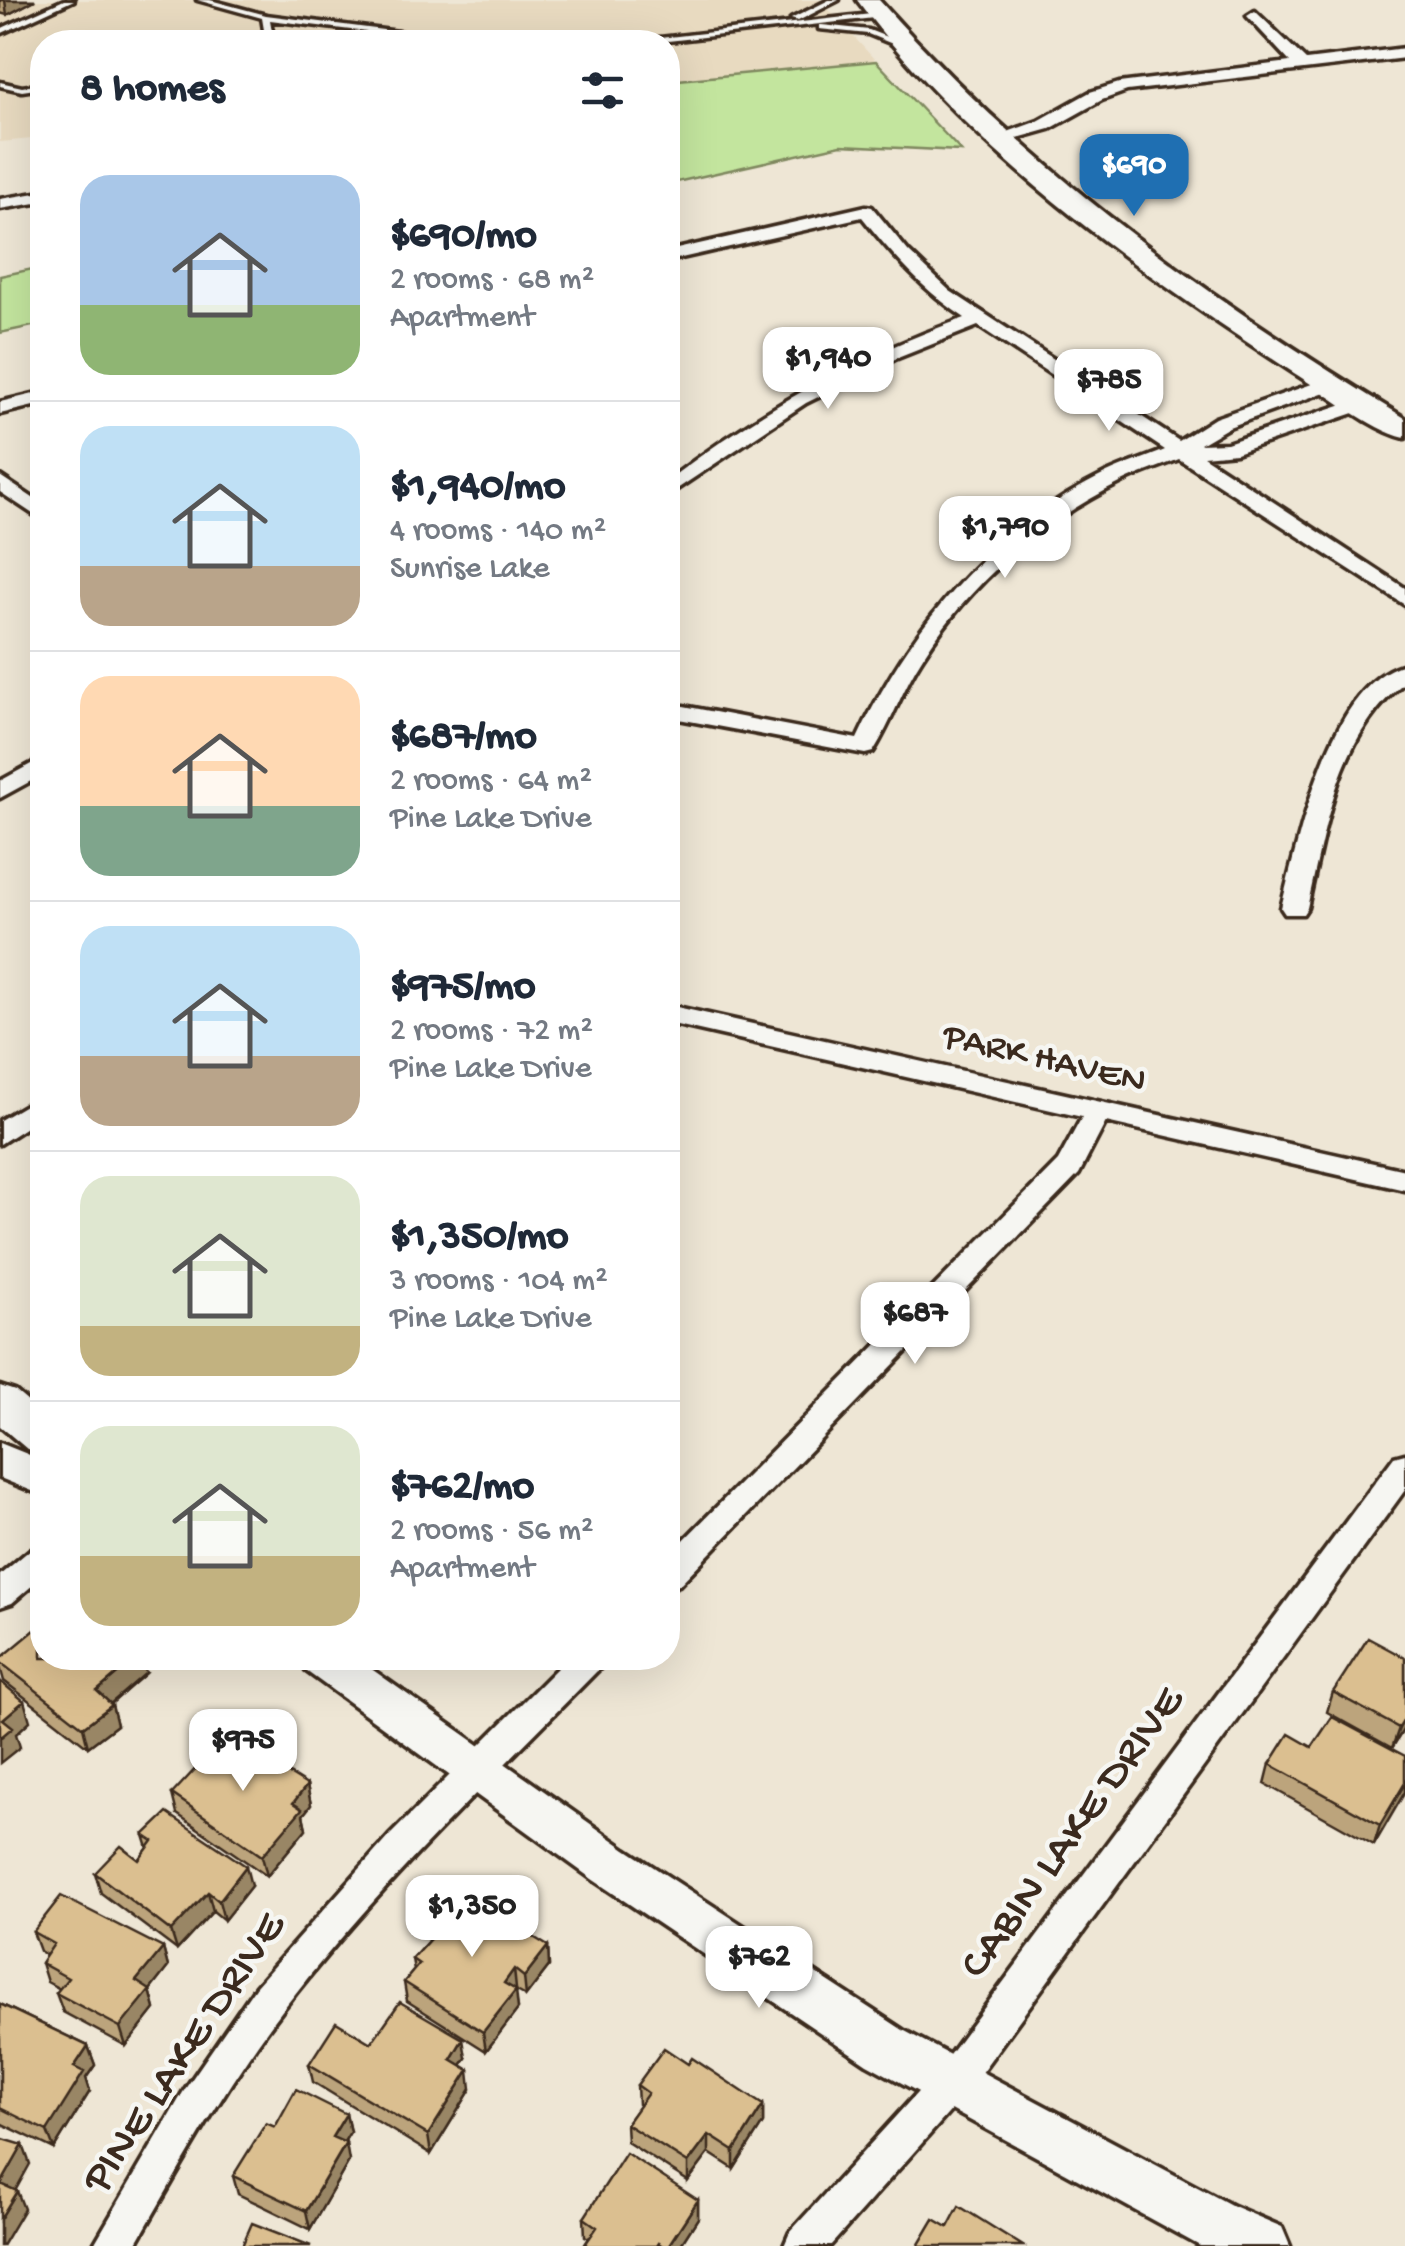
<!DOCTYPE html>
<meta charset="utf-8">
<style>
body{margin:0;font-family:"Gochi Hand",sans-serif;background:#f6f6f7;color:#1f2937;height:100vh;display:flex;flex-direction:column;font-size:38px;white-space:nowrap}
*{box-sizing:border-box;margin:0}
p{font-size:32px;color:#747a83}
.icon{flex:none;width:55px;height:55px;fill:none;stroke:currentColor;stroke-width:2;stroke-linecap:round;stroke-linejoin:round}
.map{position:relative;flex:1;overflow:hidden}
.drawer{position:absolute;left:30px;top:30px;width:650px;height:1640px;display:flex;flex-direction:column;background:#fff;border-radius:40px;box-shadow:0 10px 40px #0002}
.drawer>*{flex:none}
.price{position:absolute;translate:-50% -85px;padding:0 22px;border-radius:20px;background:#fff;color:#222;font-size:32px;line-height:65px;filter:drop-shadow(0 2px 5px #0008)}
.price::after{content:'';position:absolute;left:50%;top:60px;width:30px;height:22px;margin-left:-15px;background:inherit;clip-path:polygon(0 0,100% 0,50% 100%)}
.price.active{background:#1f6fb2;color:#fff}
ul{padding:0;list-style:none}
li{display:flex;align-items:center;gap:30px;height:250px;padding:0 50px}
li+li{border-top:2px solid #e0e1e3}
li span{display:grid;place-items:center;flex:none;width:280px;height:200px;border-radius:30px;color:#555}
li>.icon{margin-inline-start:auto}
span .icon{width:120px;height:120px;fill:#fffc;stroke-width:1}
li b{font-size:42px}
h2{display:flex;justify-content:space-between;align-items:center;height:120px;padding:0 50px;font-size:42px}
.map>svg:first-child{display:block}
</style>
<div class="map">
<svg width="1405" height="2246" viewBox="0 0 1405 2246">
<rect width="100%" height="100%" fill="#eee6d5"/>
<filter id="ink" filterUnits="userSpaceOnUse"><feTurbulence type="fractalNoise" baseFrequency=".01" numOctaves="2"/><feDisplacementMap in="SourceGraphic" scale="20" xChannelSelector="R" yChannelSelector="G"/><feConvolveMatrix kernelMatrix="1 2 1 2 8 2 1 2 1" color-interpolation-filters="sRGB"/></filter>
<g filter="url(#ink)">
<!-- built -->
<path fill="#e8dac0" d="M 0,0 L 820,0 L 876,61 L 668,81 L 668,42 L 42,42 L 42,138 L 0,142 Z"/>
<!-- green -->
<path fill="#c3e59e" stroke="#7f885e" stroke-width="2.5" d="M 876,61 L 961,151 L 841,145 L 668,184 L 668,81 Z
M 42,267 L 42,324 L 0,333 L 0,276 Z"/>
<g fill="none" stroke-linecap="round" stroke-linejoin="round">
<defs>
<path id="lane" d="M 64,0 L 74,0 L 0,34 L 0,29 Z
M 197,0 L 210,0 L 266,15 L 446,38 L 515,40 L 519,42 L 436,42 L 432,40 L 270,20 L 274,42 L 266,42 L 262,18 Z
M 829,0 L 839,0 L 798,21 L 791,19 Z
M 880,13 L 883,13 L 883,17 L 659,42 L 638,42 L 642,40 Z
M 822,25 L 869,30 L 907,45 L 900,47 L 868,34 L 819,29 L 819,25 Z
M 0,82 L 22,87 L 42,84 L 42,88 L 22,91 L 0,86 Z"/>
<path id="street" d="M 1255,11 L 1306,60 L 1405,48 L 1405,58 L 1127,91 L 1102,100 L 1050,129 L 996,144 L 988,139 L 1038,121 L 1090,92 L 1119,83 L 1290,62 L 1247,16 Z
M 42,192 L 42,202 L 0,209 L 0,199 Z
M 866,206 L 872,207 L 908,251 L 950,291 L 1179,441 L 1215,418 L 1329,378 L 1339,384 L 1336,388 L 1229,427 L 1200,444 L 1227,443 L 1355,400 L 1369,400 L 1369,408 L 1236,453 L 1203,456 L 1405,588 L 1405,605 L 1179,459 C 1160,467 1140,473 1122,482 C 1042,521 971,582 923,657 C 903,687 892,722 873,752 L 865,754 L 668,717 L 668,703 L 857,739 C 912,623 991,530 1107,473 C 1126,464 1146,458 1165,450 L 978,326 L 895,359 L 806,403 L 668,495 L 668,480 C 762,409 853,358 965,318 C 924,291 893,256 862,217 L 668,261 L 668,251 Z
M 42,392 L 42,404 L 0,414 L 0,402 Z
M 0,476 L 42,504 L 42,520 L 0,492 Z
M 1405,664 L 1405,682 C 1336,738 1326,826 1307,908 L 1303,914 L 1285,914 L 1281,908 C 1298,843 1328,683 1405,664 Z
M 42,758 L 42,775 L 0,798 L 0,781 Z
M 668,1005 L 1405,1170 L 1405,1190 L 1106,1122 L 1079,1174 L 679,1585 L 668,1589 L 668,1556 L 1058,1161 L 1082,1117 L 668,1023 Z
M 42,1095 L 42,1117 L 0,1144 L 0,1120 Z
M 1405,1454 L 1405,1490 L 964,2096 L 830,2246 L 784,2246 L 790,2232 L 938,2070 L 1394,1457 Z
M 42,1545 L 42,1577 L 12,1603 L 0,1607 L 0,1575 L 31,1549 Z
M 567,1658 L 605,1658 L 600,1668 C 492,1778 379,1885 284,2008 C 227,2082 182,2165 135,2246 L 93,2246 L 185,2089 L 256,1986 L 389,1836 Z"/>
<path id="secondary" d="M 857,0 L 879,0 C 1035,176 1206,297 1405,418 L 1405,438 C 1371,430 1325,392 1294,373 C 1138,272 969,151 857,0 Z
M 0,1386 L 15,1391 L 42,1414 L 42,1453 L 27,1449 L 0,1426 Z
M 0,1443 L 42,1460 L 42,1495 L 0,1478 Z
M 300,1658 L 356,1658 L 626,1849 L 903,2030 L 1233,2206 L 1282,2227 L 1290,2246 L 1200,2246 L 867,2064 L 592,1879 L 306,1671 Z"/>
</defs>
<!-- lane casing -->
<use href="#lane" stroke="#3b2a1e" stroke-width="7"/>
<!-- street casing -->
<use href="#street" stroke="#3b2a1e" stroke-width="7"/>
<!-- secondary casing -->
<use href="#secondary" stroke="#3b2a1e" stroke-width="7"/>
<!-- lane -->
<use href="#lane" fill="#f6f6f2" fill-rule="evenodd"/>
<!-- street -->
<use href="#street" fill="#f6f6f2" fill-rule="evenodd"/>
<!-- secondary -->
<use href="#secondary" fill="#f6f6f2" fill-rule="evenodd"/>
</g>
<!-- wall -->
<path fill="#bca47c" stroke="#3b2a1e" stroke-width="2.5" d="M 0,0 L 35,0 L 7,15 L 0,13 Z
M 42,1658 L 146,1673 L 111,1704 L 117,1725 L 88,1747 L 4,1681 L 0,1667 L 0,1659 Z
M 1405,1658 L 1405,1727 L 1392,1748 L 1327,1712 L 1333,1692 Z
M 1312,1747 L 1405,1756 L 1374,1845 L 1265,1784 L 1270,1764 Z
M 307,1785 L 311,1805 L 303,1815 L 306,1829 L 267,1876 L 177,1814 L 172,1794 Z
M 144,1835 L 251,1886 L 224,1920 L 213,1911 L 177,1950 L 101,1893 L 95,1873 L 139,1860 L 148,1848 Z
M 425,1921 L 548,1946 L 549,1966 L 526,1996 L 515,1990 L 518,2009 L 486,2051 L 407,2001 L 404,1982 L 414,1970 L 412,1959 L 428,1941 Z
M 33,1932 L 163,1948 L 168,1967 L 150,1990 L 155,2009 L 126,2046 L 63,2012 L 56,1993 L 60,1989 L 47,1982 L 41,1963 L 46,1955 L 40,1951 Z
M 0,2004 L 88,2046 L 95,2065 L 86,2078 L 90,2091 L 54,2149 L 0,2123 Z
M 371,2043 L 466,2058 L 461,2065 L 471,2089 L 431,2154 L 313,2082 L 309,2064 Z
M 688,2064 L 763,2105 L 763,2123 L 734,2169 L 709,2153 L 688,2181 L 627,2142 L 626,2124 L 640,2105 L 638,2104 L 637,2085 Z
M 346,2114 L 350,2132 L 344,2142 L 349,2161 L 310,2229 L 238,2194 L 233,2176 L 275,2127 Z
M 698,2200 L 698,2218 L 680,2246 L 584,2246 L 589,2238 L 585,2236 L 584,2218 Z"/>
<!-- shaded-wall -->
<path fill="#998665" stroke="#3b2a1e" stroke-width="2.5" d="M 5,0 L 35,0 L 7,15 Z
M 136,1658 L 142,1658 L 146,1673 L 102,1711 L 97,1691 Z
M 24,1701 L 30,1721 L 16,1734 L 20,1747 L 0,1763 L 0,1738 L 3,1719 Z
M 112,1705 L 117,1725 L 88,1747 L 83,1727 Z
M 1405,1718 L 1405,1727 L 1392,1748 L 1399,1728 Z
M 1405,1783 L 1405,1792 L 1374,1845 L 1380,1825 Z
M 307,1785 L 311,1805 L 303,1815 L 306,1829 L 267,1876 L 262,1856 L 293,1803 Z
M 246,1866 L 251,1886 L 224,1920 L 219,1901 Z
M 208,1892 L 213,1911 L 177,1950 L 171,1931 Z
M 548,1946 L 549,1966 L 526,1996 L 524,1977 Z
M 163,1948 L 168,1967 L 150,1990 L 155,2009 L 126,2046 L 120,2027 L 136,1981 Z
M 514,1969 L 516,1989 L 506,2002 L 504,1983 Z
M 516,1990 L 518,2009 L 486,2051 L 483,2032 Z
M 463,2039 L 466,2058 L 453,2077 L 451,2059 Z
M 88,2046 L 95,2065 L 86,2078 L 90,2091 L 54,2149 L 47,2131 L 74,2067 Z
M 469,2070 L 471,2089 L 431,2154 L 428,2135 Z
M 763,2105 L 763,2123 L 734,2169 L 734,2151 Z
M 346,2114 L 350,2132 L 336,2155 L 332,2137 Z
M 709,2135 L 709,2153 L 688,2181 L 688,2163 Z
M 346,2143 L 349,2161 L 310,2229 L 306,2211 Z
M 23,2145 L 30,2164 L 9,2202 L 1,2184 Z
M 17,2191 L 24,2209 L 2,2246 L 0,2246 L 0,2219 Z
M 698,2200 L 698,2218 L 680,2246 L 668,2246 Z"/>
<!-- building -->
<path fill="#dbbf90" stroke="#3b2a1e" stroke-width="2.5" d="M 35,1630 L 42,1636 L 42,1658 L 136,1658 L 97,1691 L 112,1705 L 83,1727 L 0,1662 L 0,1659 Z
M 1368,1638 L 1405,1658 L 1405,1718 L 1399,1728 L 1333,1692 Z
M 0,1681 L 24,1701 L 3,1719 L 13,1727 L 0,1738 Z
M 1332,1717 L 1405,1756 L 1405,1783 L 1380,1825 L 1270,1764 L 1289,1734 L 1312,1747 Z
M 227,1735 L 307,1785 L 293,1803 L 302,1809 L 262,1856 L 172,1794 Z
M 167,1813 L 246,1866 L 219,1901 L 208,1892 L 171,1931 L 95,1873 L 121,1846 L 139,1860 L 153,1841 L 144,1835 Z
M 454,1888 L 548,1946 L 524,1977 L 514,1969 L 504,1983 L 516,1990 L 483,2032 L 404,1982 L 419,1964 L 412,1959 L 438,1930 L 425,1921 Z
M 61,1896 L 163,1948 L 136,1981 L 150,1990 L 120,2027 L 56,1993 L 68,1978 L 41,1963 L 54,1944 L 33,1932 Z
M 400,2002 L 463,2039 L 451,2059 L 469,2070 L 428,2135 L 309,2064 L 336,2022 L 371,2043 Z
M 0,2004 L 88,2046 L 74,2067 L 84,2072 L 47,2131 L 0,2108 Z
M 664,2048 L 688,2064 L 692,2058 L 763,2105 L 734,2151 L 709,2135 L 688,2163 L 626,2124 L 648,2093 L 637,2085 Z
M 296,2089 L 346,2114 L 332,2137 L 346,2143 L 306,2211 L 233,2176 L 266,2123 L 275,2127 Z
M 0,2138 L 23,2145 L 1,2184 L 17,2191 L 0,2219 Z
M 626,2153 L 698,2200 L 668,2246 L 663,2246 L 658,2243 L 656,2246 L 584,2246 L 597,2227 L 584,2218 Z
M 959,2206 L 1023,2246 L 918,2246 L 934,2219 L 948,2227 Z
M 252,2223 L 311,2246 L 242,2246 Z"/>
</g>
<g text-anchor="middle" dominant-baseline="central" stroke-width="9" stroke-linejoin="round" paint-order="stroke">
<!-- street labels -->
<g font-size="38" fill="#3b2a1e" stroke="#f6f6f2">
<text transform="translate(1044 1061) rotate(13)">PARK HAVEN</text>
</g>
<!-- near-street labels -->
<g font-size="45" fill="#3b2a1e" stroke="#f6f6f2">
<text transform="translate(1074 1834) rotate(-54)">CABIN LAKE DRIVE</text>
<text transform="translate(186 2054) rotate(-56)">PINE LAKE DRIVE</text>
</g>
</g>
</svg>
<b class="price active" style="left:1134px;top:219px">$690</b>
<b class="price" style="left:828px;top:412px">$1,940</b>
<b class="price" style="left:1109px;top:434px">$785</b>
<b class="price" style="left:1005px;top:581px">$1,790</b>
<b class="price" style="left:915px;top:1367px">$687</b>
<b class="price" style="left:243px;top:1794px">$975</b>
<b class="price" style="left:472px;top:1960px">$1,350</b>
<b class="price" style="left:759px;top:2011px">$762</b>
<section class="drawer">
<h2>8 homes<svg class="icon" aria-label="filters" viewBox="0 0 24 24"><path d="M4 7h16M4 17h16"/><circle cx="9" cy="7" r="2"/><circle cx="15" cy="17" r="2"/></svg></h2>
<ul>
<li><span style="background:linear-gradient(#a9c7e8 65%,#8fb573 0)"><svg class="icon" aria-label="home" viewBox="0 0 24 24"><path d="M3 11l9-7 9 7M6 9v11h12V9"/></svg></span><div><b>$690/mo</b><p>2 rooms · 68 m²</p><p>Apartment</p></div></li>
<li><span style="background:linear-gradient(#bfe0f5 70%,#b9a48a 0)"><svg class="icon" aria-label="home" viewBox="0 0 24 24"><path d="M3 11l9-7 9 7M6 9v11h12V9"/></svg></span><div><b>$1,940/mo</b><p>4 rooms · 140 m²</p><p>Sunrise Lake</p></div></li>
<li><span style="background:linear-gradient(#ffd9b3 65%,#7fa58c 0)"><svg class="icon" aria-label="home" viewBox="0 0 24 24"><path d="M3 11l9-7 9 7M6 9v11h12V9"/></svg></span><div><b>$687/mo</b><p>2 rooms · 64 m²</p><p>Pine Lake Drive</p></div></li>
<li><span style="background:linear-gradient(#bfe0f5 65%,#b9a48a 0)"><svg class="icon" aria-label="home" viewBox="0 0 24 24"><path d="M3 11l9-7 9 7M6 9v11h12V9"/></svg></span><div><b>$975/mo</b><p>2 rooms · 72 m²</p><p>Pine Lake Drive</p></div></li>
<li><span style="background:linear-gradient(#dfe7d0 75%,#c2b280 0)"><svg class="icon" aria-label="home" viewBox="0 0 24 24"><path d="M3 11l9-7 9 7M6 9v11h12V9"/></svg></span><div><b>$1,350/mo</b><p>3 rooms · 104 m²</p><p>Pine Lake Drive</p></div></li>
<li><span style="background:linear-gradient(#dfe7d0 65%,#c2b280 0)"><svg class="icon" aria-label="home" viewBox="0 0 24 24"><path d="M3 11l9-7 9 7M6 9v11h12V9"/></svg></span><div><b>$762/mo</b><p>2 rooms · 56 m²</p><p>Apartment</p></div></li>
</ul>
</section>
</div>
